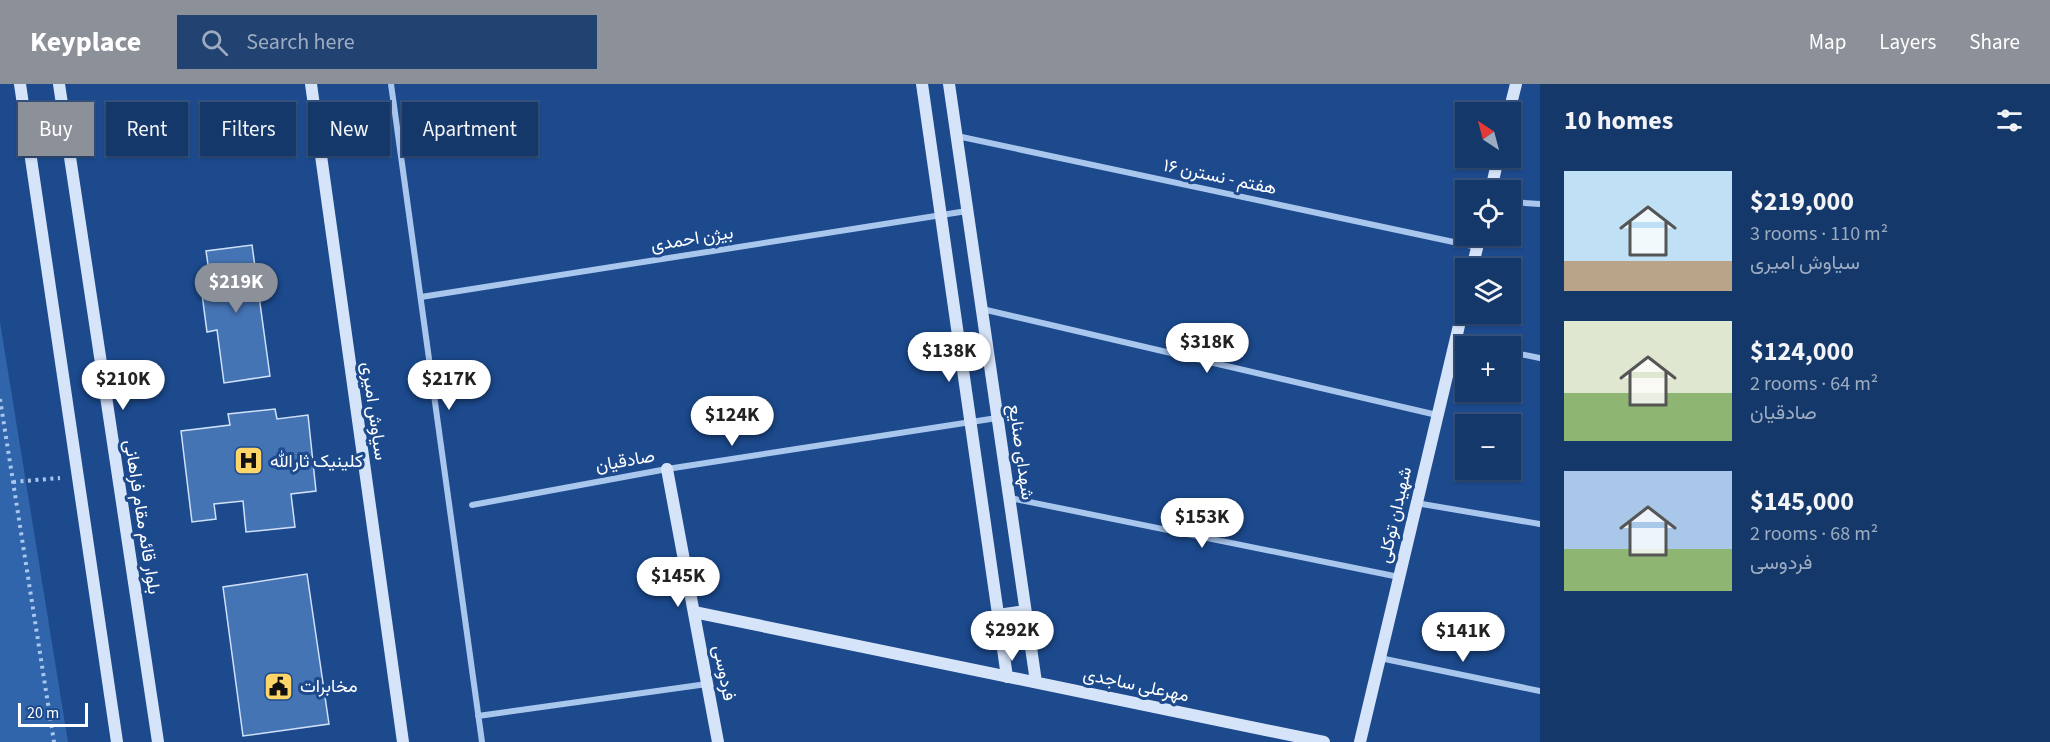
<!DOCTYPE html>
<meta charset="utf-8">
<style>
body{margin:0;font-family:"Source Sans 3",Vazirmatn,sans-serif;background:#224372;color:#f1f3f6;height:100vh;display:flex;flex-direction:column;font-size:22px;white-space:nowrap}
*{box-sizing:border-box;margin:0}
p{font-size:20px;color:#9dacc1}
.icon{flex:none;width:33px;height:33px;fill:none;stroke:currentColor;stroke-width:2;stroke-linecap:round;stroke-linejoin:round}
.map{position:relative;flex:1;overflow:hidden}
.panel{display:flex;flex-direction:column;background:#15386a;width:510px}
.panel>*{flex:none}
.guide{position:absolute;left:18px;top:18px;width:570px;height:54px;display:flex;gap:12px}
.needle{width:39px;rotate:324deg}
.tools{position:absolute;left:1455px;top:18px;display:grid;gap:12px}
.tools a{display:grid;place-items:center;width:66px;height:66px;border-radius:0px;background:#15386a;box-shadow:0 2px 4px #0004,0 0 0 2px #34527e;font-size:30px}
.scale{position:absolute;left:18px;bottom:15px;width:70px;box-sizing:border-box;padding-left:6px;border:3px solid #fff;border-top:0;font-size:16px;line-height:21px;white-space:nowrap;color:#fff;-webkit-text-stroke:4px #1c4a8d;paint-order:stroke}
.price{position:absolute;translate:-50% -51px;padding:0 14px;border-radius:21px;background:#fff;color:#222;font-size:20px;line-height:39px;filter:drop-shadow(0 2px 3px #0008)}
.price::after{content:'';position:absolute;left:50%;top:36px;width:18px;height:14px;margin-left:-9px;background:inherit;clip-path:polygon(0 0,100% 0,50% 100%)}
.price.on{background:#8c9099;color:#fff}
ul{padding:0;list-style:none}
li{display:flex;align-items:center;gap:18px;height:150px;padding:0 24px}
li span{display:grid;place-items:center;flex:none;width:168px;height:120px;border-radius:0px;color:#555}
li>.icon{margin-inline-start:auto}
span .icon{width:72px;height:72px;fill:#fffc;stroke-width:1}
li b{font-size:26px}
h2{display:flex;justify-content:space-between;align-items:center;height:72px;padding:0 24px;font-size:26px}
.tag{padding:0 21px;border-radius:0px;background:#15386a;box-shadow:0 2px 4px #0004,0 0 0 2px #34527e;font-size:21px;line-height:54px}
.tag.on{background:#8c9099;color:#fff}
header{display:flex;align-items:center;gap:36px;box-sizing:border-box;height:84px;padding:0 30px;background:#8c9099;color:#fff}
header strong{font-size:28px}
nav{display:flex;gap:33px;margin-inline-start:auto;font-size:21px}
.search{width:420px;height:54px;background:#224372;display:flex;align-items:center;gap:15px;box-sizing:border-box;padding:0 21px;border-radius:0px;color:#9dacc1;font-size:22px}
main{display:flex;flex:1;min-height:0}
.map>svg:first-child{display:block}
</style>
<header>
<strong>Keyplace</strong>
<div class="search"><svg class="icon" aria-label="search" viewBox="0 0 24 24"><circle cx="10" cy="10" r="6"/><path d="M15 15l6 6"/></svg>Search here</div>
<nav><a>Map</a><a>Layers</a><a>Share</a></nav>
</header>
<main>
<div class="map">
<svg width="1540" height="658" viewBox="0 0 1540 658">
<rect width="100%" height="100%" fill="#1c4a8d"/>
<!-- green -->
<path fill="#3064ab" d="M 0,238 L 68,658 L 0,658 Z"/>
<!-- building -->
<path fill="#4574b5" stroke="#cfe1f9" stroke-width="1.5" d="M 252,161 L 270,292 L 224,299 L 217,246 L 207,248 L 202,210 L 212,208 L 206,167 Z
M 275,325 L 277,335 L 308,331 L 316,407 L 291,410 L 295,443 L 246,448 L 243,417 L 214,420 L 216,435 L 192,438 L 181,347 L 230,341 L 228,330 Z
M 307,490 L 329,640 L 243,652 L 223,503 Z"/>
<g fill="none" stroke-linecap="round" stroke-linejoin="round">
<!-- path -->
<path stroke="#a9c6ed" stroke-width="4" stroke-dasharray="3 4.5" stroke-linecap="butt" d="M 0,315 L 54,658
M 13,398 L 60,394"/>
<!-- street -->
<path stroke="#a9c6ed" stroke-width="6" d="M 391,0 L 482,658
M 957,52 L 1477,163
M 1510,118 L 1540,120
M 421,213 L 967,127
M 982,225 L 1437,331
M 1455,258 L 1480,262
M 1510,268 L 1540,274
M 1010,414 L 1399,493
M 1416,419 L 1540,440
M 472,421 L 667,385 L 997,334
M 1380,574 L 1540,607
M 478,632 L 707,600"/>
<!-- secondary -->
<path stroke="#d6e4f9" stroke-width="12" d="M 20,0 L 117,658
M 59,0 L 158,658
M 311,0 L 403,658
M 922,0 L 1007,593
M 949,0 L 1036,598
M 1509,28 L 1516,0
M 1491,106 L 1498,74
M 1472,184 L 1480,152
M 667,385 L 718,658
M 694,528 L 1324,658
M 998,531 L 1025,527
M 1360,658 L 1466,212"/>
</g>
<!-- icons -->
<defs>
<symbol id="hospital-square" viewBox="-11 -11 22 22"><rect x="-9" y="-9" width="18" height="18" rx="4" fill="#fdd667" stroke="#1c4a8d"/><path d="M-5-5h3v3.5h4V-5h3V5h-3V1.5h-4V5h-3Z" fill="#111"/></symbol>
<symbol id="civic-square" viewBox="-11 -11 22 22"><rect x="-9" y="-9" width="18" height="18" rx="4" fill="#fdd667" stroke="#1c4a8d"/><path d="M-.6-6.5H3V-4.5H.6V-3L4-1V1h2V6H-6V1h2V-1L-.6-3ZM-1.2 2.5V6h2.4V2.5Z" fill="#111"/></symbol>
</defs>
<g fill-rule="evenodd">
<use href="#hospital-square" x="232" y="360" width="33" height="33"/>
<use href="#civic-square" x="262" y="586" width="33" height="33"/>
</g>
<g text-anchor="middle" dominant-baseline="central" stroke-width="6" stroke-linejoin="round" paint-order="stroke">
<!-- street labels -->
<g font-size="18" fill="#fff" stroke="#1c4a8d">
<text transform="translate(1220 93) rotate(12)">هفتم - نسترن ۱۶</text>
<text transform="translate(692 155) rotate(-9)">بیژن احمدی</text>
<text transform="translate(374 327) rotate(82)">سیاوش امیری</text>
<text transform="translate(1021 368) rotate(82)">شهدای صنایع</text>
<text transform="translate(625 377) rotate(-10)">صادقیان</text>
<text transform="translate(1395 431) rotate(-77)">شهیدان توکلی</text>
<text transform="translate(142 433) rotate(81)">بلوار قائم مقام فراهانی</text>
<text transform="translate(724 589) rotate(79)">فردوسی</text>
<text transform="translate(1136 601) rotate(12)">مهرعلی ساجدی</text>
</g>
<!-- poi labels -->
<g font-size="18" fill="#fff" stroke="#1c4a8d" text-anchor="start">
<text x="270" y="377">کلینیک ثارالله</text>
<text x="300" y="602">مخابرات</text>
</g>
</g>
</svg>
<div class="tools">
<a><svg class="needle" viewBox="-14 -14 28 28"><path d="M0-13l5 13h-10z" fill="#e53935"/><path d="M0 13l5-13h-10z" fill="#9dacc1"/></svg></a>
<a><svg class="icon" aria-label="locate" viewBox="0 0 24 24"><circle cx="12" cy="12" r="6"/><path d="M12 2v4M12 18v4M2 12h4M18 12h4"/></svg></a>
<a><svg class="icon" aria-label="layers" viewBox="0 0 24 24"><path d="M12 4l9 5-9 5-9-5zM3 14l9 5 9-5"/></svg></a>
<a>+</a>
<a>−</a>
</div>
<div class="scale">20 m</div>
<b class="price on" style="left:236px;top:230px">$219K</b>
<b class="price" style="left:1207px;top:290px">$318K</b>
<b class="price" style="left:949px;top:299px">$138K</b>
<b class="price" style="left:123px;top:327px">$210K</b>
<b class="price" style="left:449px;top:327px">$217K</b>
<b class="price" style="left:732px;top:363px">$124K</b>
<b class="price" style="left:1202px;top:465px">$153K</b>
<b class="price" style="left:678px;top:524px">$145K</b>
<b class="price" style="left:1012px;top:578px">$292K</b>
<b class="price" style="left:1463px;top:579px">$141K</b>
<div class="guide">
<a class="tag on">Buy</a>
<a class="tag">Rent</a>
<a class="tag">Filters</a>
<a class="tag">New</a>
<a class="tag">Apartment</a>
</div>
</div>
<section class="panel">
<h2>10 homes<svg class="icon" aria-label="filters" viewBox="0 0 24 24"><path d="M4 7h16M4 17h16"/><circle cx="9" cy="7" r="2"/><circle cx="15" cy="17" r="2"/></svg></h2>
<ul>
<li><span style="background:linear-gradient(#bfe0f5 75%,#b9a48a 0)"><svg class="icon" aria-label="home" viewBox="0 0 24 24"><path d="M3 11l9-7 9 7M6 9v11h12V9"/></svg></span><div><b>$219,000</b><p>3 rooms · 110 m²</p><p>سیاوش امیری</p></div></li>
<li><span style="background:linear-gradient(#dfe7d0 60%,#8fb573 0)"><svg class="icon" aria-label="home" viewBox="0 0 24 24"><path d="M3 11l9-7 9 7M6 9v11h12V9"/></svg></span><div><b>$124,000</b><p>2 rooms · 64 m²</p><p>صادقیان</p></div></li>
<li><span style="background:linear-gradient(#a9c7e8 65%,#8fb573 0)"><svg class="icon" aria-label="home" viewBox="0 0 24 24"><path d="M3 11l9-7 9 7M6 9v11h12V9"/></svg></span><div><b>$145,000</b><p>2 rooms · 68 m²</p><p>فردوسی</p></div></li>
</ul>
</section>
</main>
